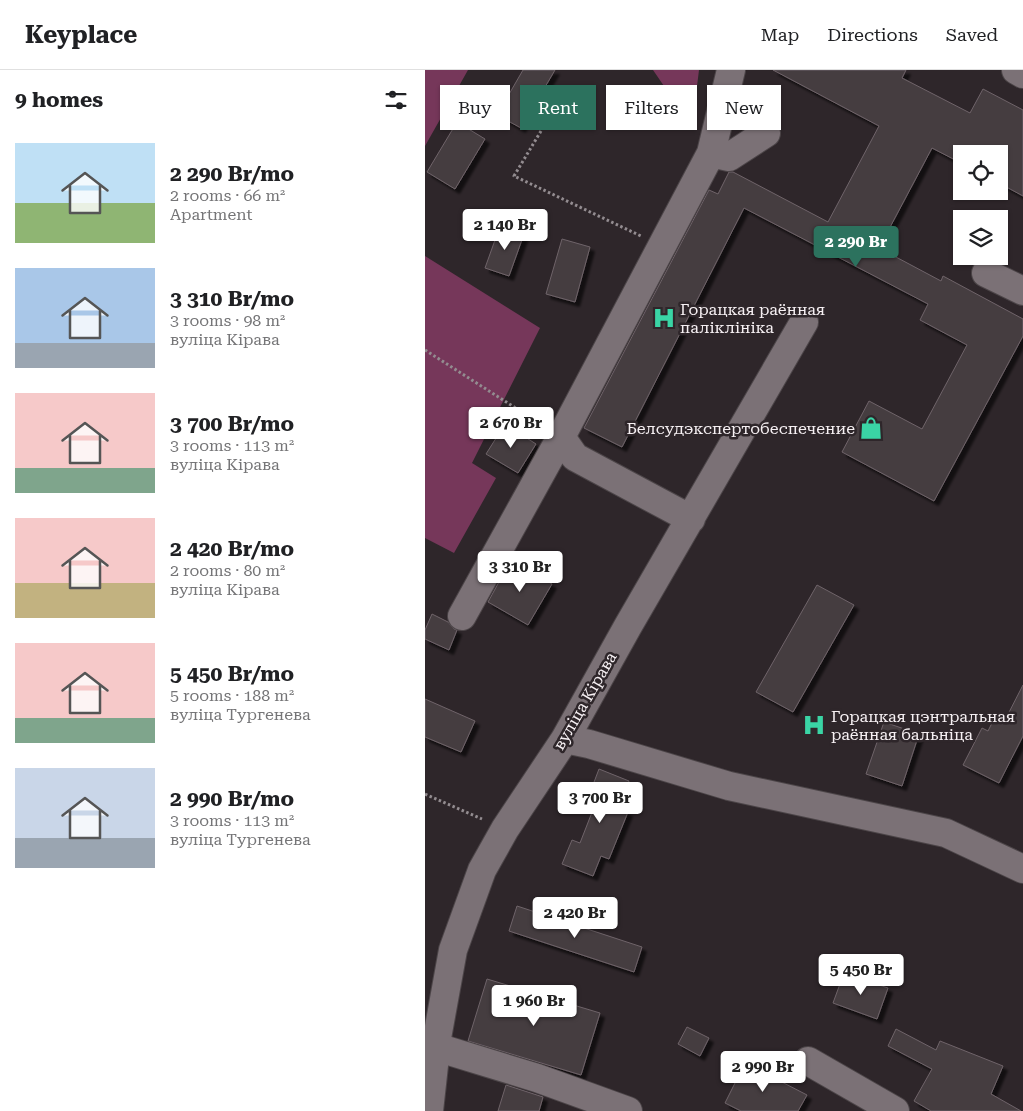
<!DOCTYPE html>
<meta charset="utf-8">
<style>
body{margin:0;font-family:"Roboto Serif",serif;background:#f6f6f6;color:#202124;height:100vh;display:flex;flex-direction:column;font-size:19px;white-space:nowrap}
*{box-sizing:border-box;margin:0}
p{font-size:16px;color:#757577}
.icon{flex:none;width:28px;height:28px;fill:none;stroke:currentColor;stroke-width:2;stroke-linecap:round;stroke-linejoin:round}
.map{position:relative;flex:1;overflow:hidden}
.drawer{display:flex;flex-direction:column;background:#fff;width:425px}
.drawer>*{flex:none}
.hud{position:absolute;left:15px;top:15px;width:475px;height:45px;display:flex;gap:10px}
.tools{position:absolute;left:528px;top:75px;display:grid;gap:10px}
.tools a{display:grid;place-items:center;width:55px;height:55px;border-radius:0px;background:#fff;box-shadow:0 1px 4px #0004;font-size:25px}
.price{position:absolute;translate:-50% -42px;padding:0 11px;border-radius:5px;background:#fff;color:#222;font-size:16px;line-height:32px;filter:drop-shadow(0 1px 2px #0008)}
.price::after{content:'';position:absolute;left:50%;top:30px;width:15px;height:11px;margin-left:-8px;background:inherit;clip-path:polygon(0 0,100% 0,50% 100%)}
.price.current{background:#2c725e;color:#fff}
ul{padding:0;list-style:none}
li{display:flex;align-items:center;gap:15px;height:125px;padding:0 15px}
li span{display:grid;place-items:center;flex:none;width:140px;height:100px;border-radius:0px;color:#555}
li>.icon{margin-inline-start:auto}
span .icon{width:60px;height:60px;fill:#fffc;stroke-width:1}
li b{font-size:21px}
h2{display:flex;justify-content:space-between;align-items:center;height:60px;padding:0 15px;font-size:21px}
.tag{padding:0 18px;border-radius:0px;background:#fff;box-shadow:0 1px 4px #0004;font-size:18px;line-height:45px}
.tag.current{background:#2c725e;color:#fff}
header{display:flex;align-items:center;gap:30px;box-sizing:border-box;height:70px;padding:0 25px;background:#fff;border-bottom:1px solid #e0e0e0}
header strong{font-size:24px}
nav{display:flex;gap:28px;margin-inline-start:auto;font-size:18px}
main{display:flex;flex:1;min-height:0}
.map>svg:first-child{display:block}
</style>
<header>
<strong>Keyplace</strong>
<nav><a>Map</a><a>Directions</a><a>Saved</a></nav>
</header>
<main>
<section class="drawer">
<h2>9 homes<svg class="icon" aria-label="filters" viewBox="0 0 24 24"><path d="M4 7h16M4 17h16"/><circle cx="9" cy="7" r="2"/><circle cx="15" cy="17" r="2"/></svg></h2>
<ul>
<li><span style="background:linear-gradient(#bfe0f5 60%,#8fb573 0)"><svg class="icon" aria-label="home" viewBox="0 0 24 24"><path d="M3 11l9-7 9 7M6 9v11h12V9"/></svg></span><div><b>2 290 Br/mo</b><p>2 rooms · 66 m²</p><p>Apartment</p></div></li>
<li><span style="background:linear-gradient(#a9c7e8 75%,#9aa5b1 0)"><svg class="icon" aria-label="home" viewBox="0 0 24 24"><path d="M3 11l9-7 9 7M6 9v11h12V9"/></svg></span><div><b>3 310 Br/mo</b><p>3 rooms · 98 m²</p><p>вуліца Кірава</p></div></li>
<li><span style="background:linear-gradient(#f6c9c9 75%,#7fa58c 0)"><svg class="icon" aria-label="home" viewBox="0 0 24 24"><path d="M3 11l9-7 9 7M6 9v11h12V9"/></svg></span><div><b>3 700 Br/mo</b><p>3 rooms · 113 m²</p><p>вуліца Кірава</p></div></li>
<li><span style="background:linear-gradient(#f6c9c9 65%,#c2b280 0)"><svg class="icon" aria-label="home" viewBox="0 0 24 24"><path d="M3 11l9-7 9 7M6 9v11h12V9"/></svg></span><div><b>2 420 Br/mo</b><p>2 rooms · 80 m²</p><p>вуліца Кірава</p></div></li>
<li><span style="background:linear-gradient(#f6c9c9 75%,#7fa58c 0)"><svg class="icon" aria-label="home" viewBox="0 0 24 24"><path d="M3 11l9-7 9 7M6 9v11h12V9"/></svg></span><div><b>5 450 Br/mo</b><p>5 rooms · 188 m²</p><p>вуліца Тургенева</p></div></li>
<li><span style="background:linear-gradient(#c9d6e8 70%,#9aa5b1 0)"><svg class="icon" aria-label="home" viewBox="0 0 24 24"><path d="M3 11l9-7 9 7M6 9v11h12V9"/></svg></span><div><b>2 990 Br/mo</b><p>3 rooms · 113 m²</p><p>вуліца Тургенева</p></div></li>
</ul>
</section>
<div class="map">
<svg width="598" height="1041" viewBox="0 0 598 1041">
<defs>
<filter id="shadow"><feDropShadow dx="4.5" dy="4.5" stdDeviation="1" flood-color="#0009"/></filter>
</defs>
<rect width="100%" height="100%" fill="#2e262a"/>
<!-- forest -->
<path fill="#76375a" d="M 0,0 L 43,0 L 0,76 Z
M 228,0 L 274,0 L 267,57 Z
M 0,186 L 115,258 L 47,393 L 71,408 L 29,483 L 0,468 Z"/>
<!-- building -->
<path fill="#453c41" stroke="#6f6469" filter="url(#shadow)" d="M 98,0 L 130,0 L 96,58 L 72,45 Z
M 348,0 L 481,0 L 477,8 L 545,43 L 558,19 L 598,40 L 598,126 L 574,113 L 574,84 L 536,84 L 536,93 L 507,78 L 454,178 L 516,211 L 518,206 L 598,249 L 598,266 L 509,431 L 417,382 L 444,331 L 497,359 L 542,275 L 495,250 L 503,234 L 319,138 L 197,377 L 159,358 L 284,120 L 293,124 L 304,102 L 308,102 L 403,152 L 454,56 Z
M 32,52 L 60,69 L 30,119 L 2,102 Z
M 75,156 L 99,164 L 84,206 L 60,198 Z
M 137,169 L 165,177 L 150,232 L 121,224 Z
M 80,354 L 111,374 L 93,403 L 61,384 Z
M 86,490 L 127,514 L 103,555 L 63,532 Z
M 392,515 L 429,535 L 368,642 L 331,622 Z
M 7,544 L 23,552 L 29,559 L 32,560 L 24,580 L 0,569 L 0,560 Z
M 598,615 L 598,666 L 574,713 L 538,695 L 557,658 L 563,661 L 569,649 L 578,654 Z
M 0,629 L 50,651 L 36,682 L 0,667 Z
M 459,652 L 494,664 L 477,716 L 441,704 Z
M 174,699 L 204,711 L 194,739 L 203,742 L 184,789 L 176,786 L 168,806 L 137,794 L 147,770 L 155,773 L 171,732 L 163,728 Z
M 92,836 L 217,877 L 209,902 L 84,861 Z
M 419,903 L 463,918 L 452,949 L 408,933 Z
M 62,909 L 175,943 L 156,1005 L 43,971 Z
M 262,957 L 284,968 L 275,986 L 253,974 Z
M 471,959 L 511,980 L 515,971 L 578,996 L 566,1024 L 596,1041 L 506,1041 L 489,1031 L 507,999 L 463,976 Z
M 320,993 L 382,1025 L 373,1041 L 316,1041 L 300,1033 Z
M 81,1015 L 118,1027 L 114,1041 L 73,1041 Z"/>
<g fill="none" stroke-linecap="round" stroke-linejoin="round">
<defs>
<path id="minor" d="M 306,0 L 286,83 L 304,87 L 341,63
M 591,0 L 598,4
M 561,203 L 598,221
M 266,449 L 150,387 L 136,367 L 286,83
M 37,546 L 136,367
M 140,669 L 164,674 L 304,716 L 521,763 L 598,799
M 11,977 L 112,1008 L 203,1041
M 383,991 L 470,1041
M 4,1041 L 12,968 L 28,880 L 57,800 L 80,759 L 140,669 L 203,556 L 379,252"/>
</defs>
<!-- minor casing -->
<use href="#minor" stroke="#4c4548" stroke-width="30"/>
<!-- path -->
<path stroke="#938c90" stroke-width="3" stroke-dasharray="2.5 2.5" stroke-linecap="butt" d="M 116,61 L 89,106 L 216,166
M 0,280 L 114,353
M 0,724 L 57,749"/>
<!-- minor -->
<use href="#minor" stroke="#7b7176" stroke-width="28"/>
</g>
<!-- icons -->
<defs>
<symbol id="hospital-bare" viewBox="-9 -9 18 18"><path d="M-5-5h3v3.5h4V-5h3V5h-3V1.5h-4V5h-3Z" fill="#3ad4a5" stroke="#2e262a" stroke-width="2.5" paint-order="stroke"/></symbol>
<symbol id="shop-bare" viewBox="-9 -9 18 18"><path d="M-5-2.5h2.3a2.7 3.5 0 0 1 5.4 0H5L5.5 6h-11ZM-1.5-2.5h3a1.5 2.3 0 0 0-3 0Z" fill="#3ad4a5" stroke="#2e262a" stroke-width="2.5" paint-order="stroke"/></symbol>
</defs>
<g fill-rule="evenodd">
<use href="#hospital-bare" x="223" y="232" width="32" height="32"/>
<use href="#shop-bare" x="430" y="342" width="32" height="32"/>
<use href="#hospital-bare" x="373" y="639" width="32" height="32"/>
</g>
<g text-anchor="middle" dominant-baseline="central" stroke-width="5" stroke-linejoin="round" paint-order="stroke">
<!-- poi labels -->
<g font-size="16" fill="#f6f0f3" stroke="#2e262a" text-anchor="start">
<text x="255" y="239">Горацкая раённая<tspan x="255" dy="18">паліклініка</tspan></text>
<text x="430" y="358" text-anchor="end">Белсудэкспертобеспечение</text>
<text x="406" y="646">Горацкая цэнтральная<tspan x="406" dy="18">раённая бальніца</tspan></text>
</g>
<!-- street labels -->
<g font-size="16" fill="#f6f0f3" stroke="#2e262a">
<text transform="translate(160 631) rotate(-60)">вуліца Кірава</text>
</g>
</g>
</svg>
<div class="tools">
<a><svg class="icon" aria-label="locate" viewBox="0 0 24 24"><circle cx="12" cy="12" r="6"/><path d="M12 2v4M12 18v4M2 12h4M18 12h4"/></svg></a>
<a><svg class="icon" aria-label="layers" viewBox="0 0 24 24"><path d="M12 4l9 5-9 5-9-5zM3 14l9 5 9-5"/></svg></a>
</div>
<b class="price" style="left:80px;top:181px">2 140 Br</b>
<b class="price current" style="left:431px;top:198px">2 290 Br</b>
<b class="price" style="left:86px;top:379px">2 670 Br</b>
<b class="price" style="left:95px;top:523px">3 310 Br</b>
<b class="price" style="left:175px;top:754px">3 700 Br</b>
<b class="price" style="left:150px;top:869px">2 420 Br</b>
<b class="price" style="left:436px;top:926px">5 450 Br</b>
<b class="price" style="left:109px;top:957px">1 960 Br</b>
<b class="price" style="left:338px;top:1023px">2 990 Br</b>
<div class="hud">
<a class="tag">Buy</a>
<a class="tag current">Rent</a>
<a class="tag">Filters</a>
<a class="tag">New</a>
</div>
</div>
</main>
